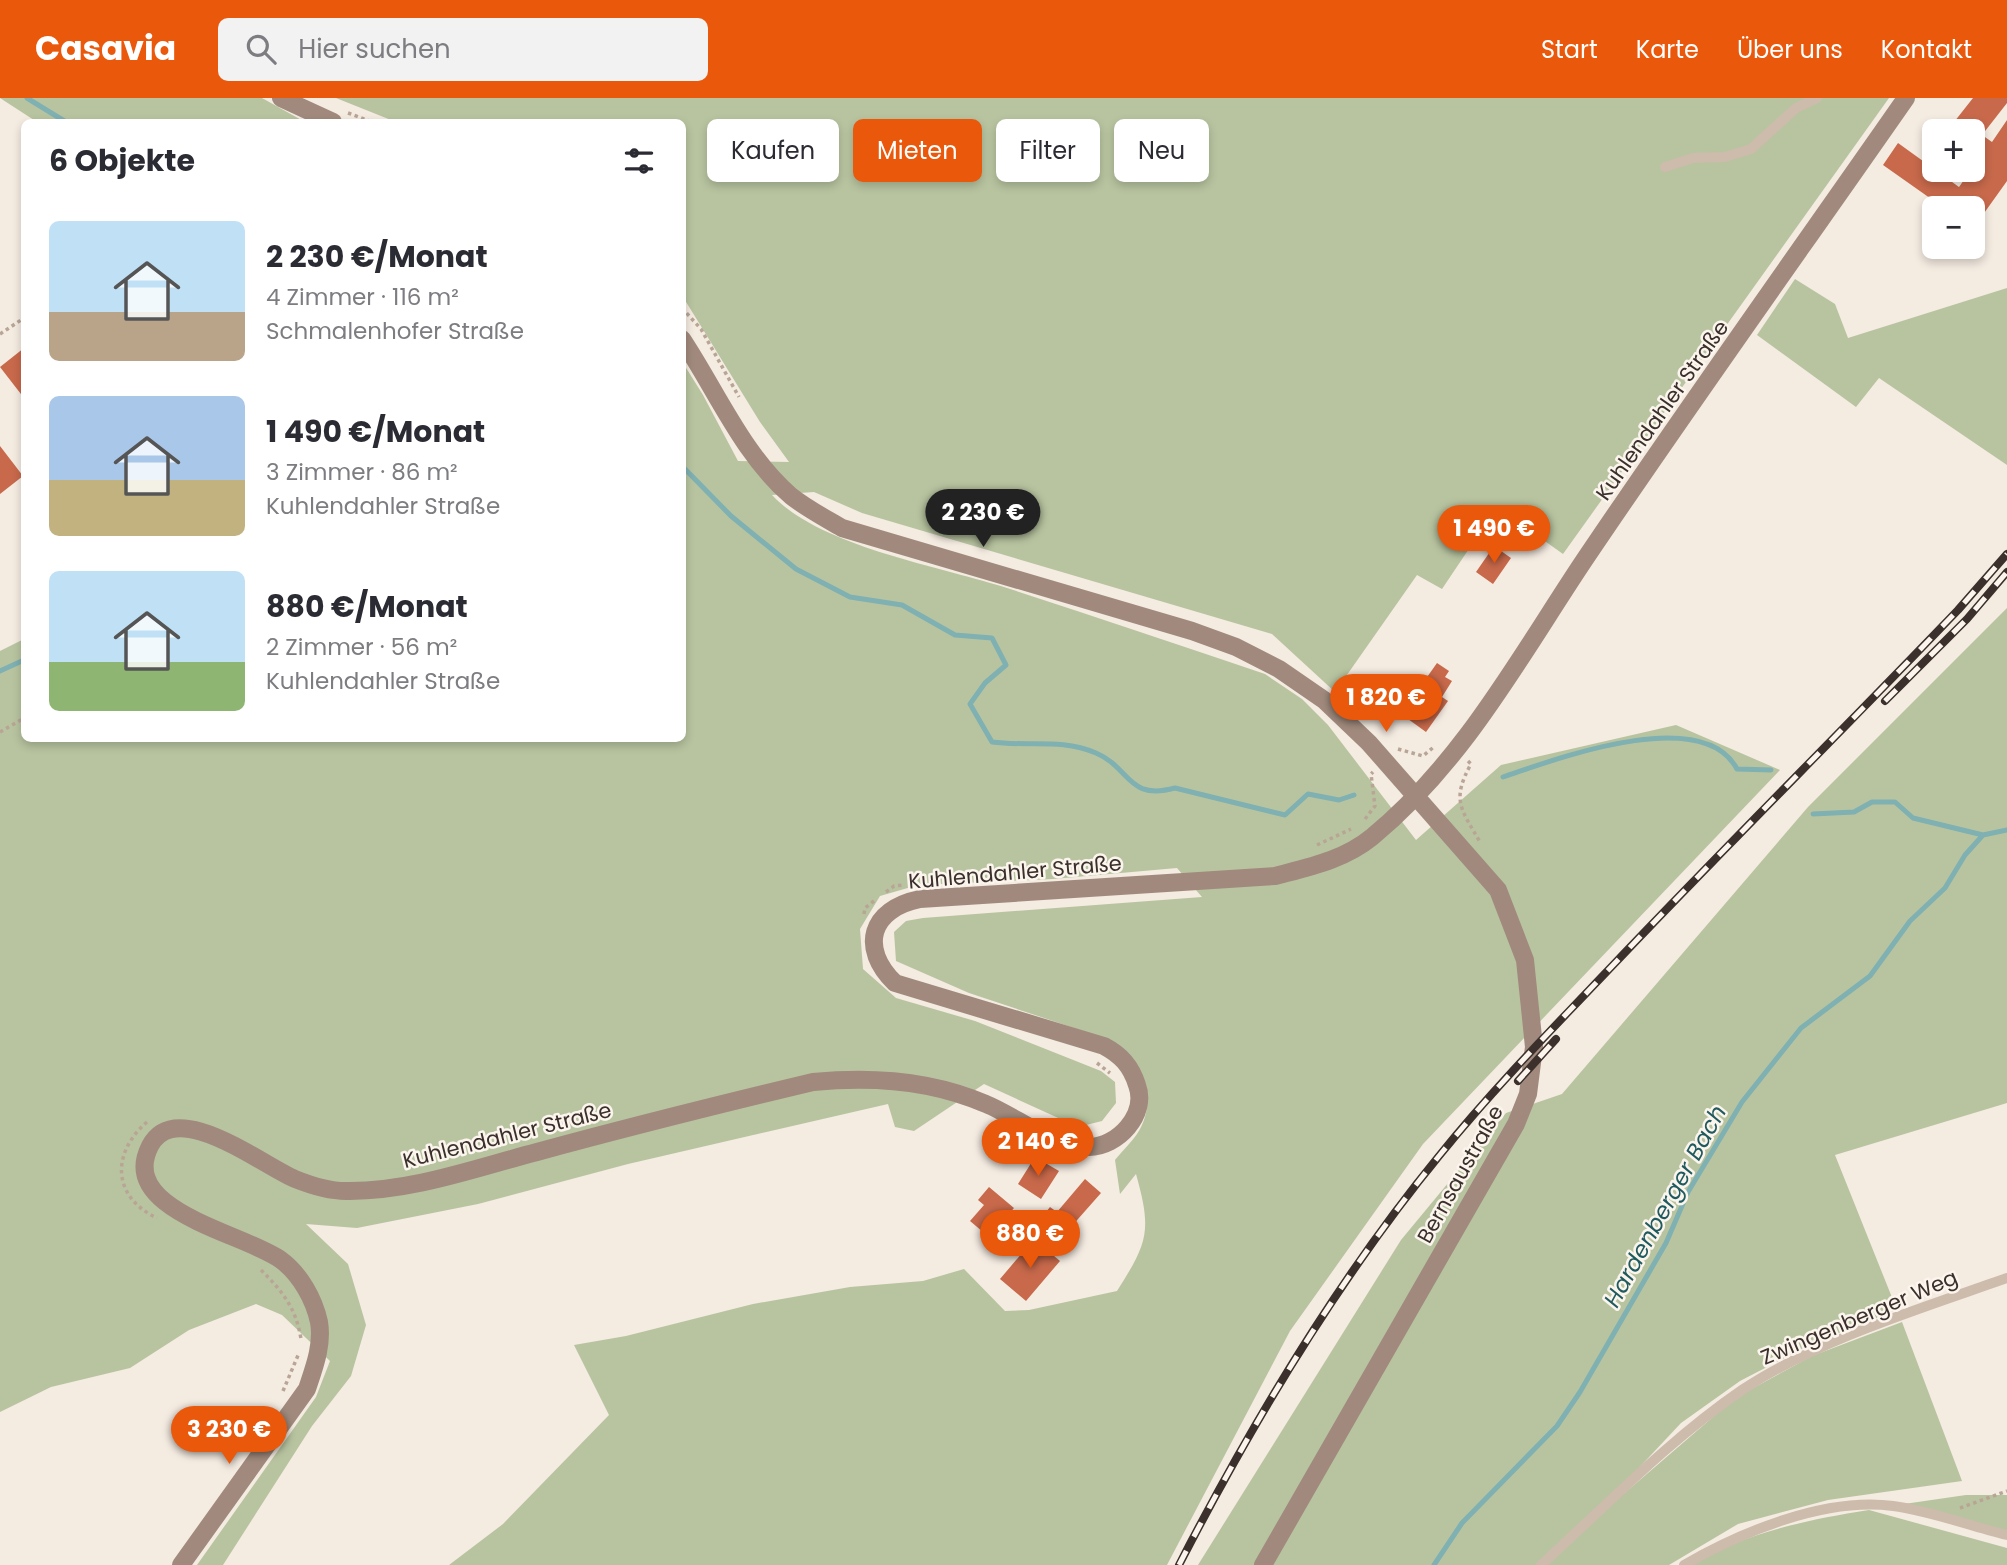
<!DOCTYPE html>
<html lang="de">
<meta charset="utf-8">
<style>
body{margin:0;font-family:Poppins,sans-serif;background:#f2f2f3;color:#2b2b33;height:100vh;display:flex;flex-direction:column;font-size:26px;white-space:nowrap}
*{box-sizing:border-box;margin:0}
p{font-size:23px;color:#7c7c81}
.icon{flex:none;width:38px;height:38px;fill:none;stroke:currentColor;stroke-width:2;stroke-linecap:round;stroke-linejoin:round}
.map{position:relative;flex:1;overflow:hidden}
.drawer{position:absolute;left:21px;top:21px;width:665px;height:623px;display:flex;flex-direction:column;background:#fff;border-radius:10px;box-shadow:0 4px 10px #0003}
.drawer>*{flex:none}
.banner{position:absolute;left:707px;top:21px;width:665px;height:63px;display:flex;gap:14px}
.controls{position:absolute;left:1922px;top:21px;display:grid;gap:14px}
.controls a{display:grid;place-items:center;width:63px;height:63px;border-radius:10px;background:#fff;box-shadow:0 4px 10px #0003;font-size:35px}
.price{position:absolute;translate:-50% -60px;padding:0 16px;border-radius:24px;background:#ea580c;color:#fff;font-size:23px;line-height:46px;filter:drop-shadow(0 2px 4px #0008)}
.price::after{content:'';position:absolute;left:50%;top:42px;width:21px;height:16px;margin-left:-10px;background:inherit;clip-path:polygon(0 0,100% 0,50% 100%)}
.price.current{background:#222;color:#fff}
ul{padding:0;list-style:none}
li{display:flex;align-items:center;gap:21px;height:175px;padding:0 28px}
li span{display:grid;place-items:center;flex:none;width:196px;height:140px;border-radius:10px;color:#555}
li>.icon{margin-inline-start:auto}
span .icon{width:84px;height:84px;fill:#fffc;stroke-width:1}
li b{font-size:30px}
h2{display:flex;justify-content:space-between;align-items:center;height:84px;padding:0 28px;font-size:30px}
.tag{padding:0 24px;border-radius:10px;background:#fff;box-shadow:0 4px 10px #0003;font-size:24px;line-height:63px}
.tag.current{background:#ea580c;color:#fff}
header{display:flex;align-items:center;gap:42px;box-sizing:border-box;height:98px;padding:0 35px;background:#ea580c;color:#fff}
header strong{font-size:33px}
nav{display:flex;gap:38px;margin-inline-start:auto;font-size:24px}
.search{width:490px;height:63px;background:#f2f2f3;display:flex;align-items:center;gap:18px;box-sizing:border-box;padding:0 24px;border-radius:10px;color:#7c7c81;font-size:26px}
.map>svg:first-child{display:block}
</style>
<header>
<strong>Casavia</strong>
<div class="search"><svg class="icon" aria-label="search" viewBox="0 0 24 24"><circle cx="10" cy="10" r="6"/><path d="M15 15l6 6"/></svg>Hier suchen</div>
<nav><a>Start</a><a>Karte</a><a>Über uns</a><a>Kontakt</a></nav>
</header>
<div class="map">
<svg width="2007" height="1467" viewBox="0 0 2007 1467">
<rect width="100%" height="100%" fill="#f4ebe1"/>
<!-- green -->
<path fill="#b8c4a0" d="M 0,0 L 262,0 L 305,24 L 37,24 Z
M 336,0 L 1889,0 L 1563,456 L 1497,409 L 1442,491 L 1417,477 L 1335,594 L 1272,536 L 862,415 L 814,394 L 772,397 C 821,449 939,468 1007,490 C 1094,518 1179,547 1265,576 L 1302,601 L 1328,627 L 1416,742 L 1501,667 L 1676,627 L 1780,672 L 1423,1046 L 1290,1233 L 1167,1467 L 449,1467 L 503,1426 L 609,1317 L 574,1247 L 626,1238 L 753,1206 L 850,1189 L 923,1183 L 964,1171 L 1005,1213 L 1029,1212 L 1117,1193 C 1148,1144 1152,1133 1136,1076 L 1120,1096 L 1115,1062 C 1122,1053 1131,1045 1137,1036 C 1161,999 1141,956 1104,940 L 969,895 L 896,863 L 894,834 L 906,823 L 923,820 L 1202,799 L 1177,770 L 1053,781 L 918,787 L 880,798 L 860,831 L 863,871 L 896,900 L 975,923 L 1101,973 L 1115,984 L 1116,1005 L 1102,1023 L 1078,1029 L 984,986 L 914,1033 L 895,1029 L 888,1006 L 628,1066 L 478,1106 L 357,1130 L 306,1126 L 348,1166 L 366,1227 L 351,1278 L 312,1328 L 223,1467 L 197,1467 L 316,1299 L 330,1263 L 282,1217 L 256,1206 L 189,1232 L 130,1270 L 51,1289 L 0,1314 L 0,553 L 24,541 L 24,640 L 682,640 L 683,265 L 703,297 L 738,363 L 789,364 L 760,324 L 683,199 L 682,24 L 396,24 Z
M 1795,181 L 1835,206 L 1848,240 L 2007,190 L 2007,367 L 1879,280 L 1856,309 L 1757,237 Z
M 2007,510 L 2007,1005 L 1835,1057 L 1897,1212 L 1811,1246 L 1740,1283 L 1681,1325 L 1576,1437 L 1735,1300 L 1812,1258 L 1902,1224 L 1962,1383 L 1828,1402 L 1738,1426 L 1669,1467 L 1198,1467 L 1401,1142 L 1506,1015 L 1562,996 L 1808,709 Z
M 1966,1397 L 2007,1397 L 2007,1434 L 1904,1406 Z
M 1869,1412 L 2007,1450 L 2007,1467 L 1688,1467 C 1751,1434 1800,1423 1869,1412 Z"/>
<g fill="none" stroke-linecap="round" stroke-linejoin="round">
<!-- stream -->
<path stroke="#7fb0b2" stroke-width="5" d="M 27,0 L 66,24
M 682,368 L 731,418 L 796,471 L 850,499 L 902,507 L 955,537 L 992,540 L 1006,567 L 985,585 L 970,606 L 992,644 C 1028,649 1061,640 1096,655 C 1131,670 1127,703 1175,690 L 1285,717 L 1308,696 L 1339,702 L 1354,697
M 0,573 L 24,562
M 1503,679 C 1556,661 1702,606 1737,671 L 1771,672
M 1813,716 L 1854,714 L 1872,704 L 1895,704 L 1913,720 L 1983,737
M 1434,1467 L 1462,1425 L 1557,1328 L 1580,1294 L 1666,1145 L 1688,1094 L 1742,1004 L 1801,930 L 1870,878 L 1910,823 L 1945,790 L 1965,757 L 1983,737 L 2007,732"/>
</g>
<!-- building -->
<path fill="#c8694b" d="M 1973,0 L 2007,0 L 2007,5 L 1982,37 L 1992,44 L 2007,22 L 2007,83 L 1972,132 L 1972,110 L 1944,110 L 1883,67 L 1898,45 L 1959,89 L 1978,62 L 1972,58 L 1972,33 L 1947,33 Z
M 24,250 L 24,300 L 0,269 Z
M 0,348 L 23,378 L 0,396 Z
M 1494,448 L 1511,460 L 1493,486 L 1476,474 Z
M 1437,565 L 1449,573 L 1445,579 L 1452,583 L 1442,599 L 1448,603 L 1426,634 L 1408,621 L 1434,588 L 1425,582 Z
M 1035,1059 L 1059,1073 L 1041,1101 L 1018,1086 Z
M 1085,1081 L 1101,1095 L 1063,1138 L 1042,1119 L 1050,1109 L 1057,1114 Z
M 989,1089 L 1014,1110 L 989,1139 L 970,1123 L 984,1107 L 978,1102 Z
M 1034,1141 L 1060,1163 L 1026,1203 L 1000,1181 Z"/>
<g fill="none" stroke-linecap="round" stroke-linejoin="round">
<!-- path -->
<path stroke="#b9a596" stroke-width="3.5" stroke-dasharray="3.5 3.5" stroke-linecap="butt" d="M 348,15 L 372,24
M 682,210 L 701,231 L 739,299
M 0,236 L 24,220
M 0,634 L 24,620
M 1398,651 L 1423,658 L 1435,648
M 1468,663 L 1471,666 C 1451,702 1461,711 1480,744
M 1365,721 L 1375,708 L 1371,676 L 1373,674
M 1317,747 L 1351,731
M 886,794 L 894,788 L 904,787
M 864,816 L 865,810 L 874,803
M 1097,965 L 1110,975
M 147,1024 C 111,1055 112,1099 157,1120
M 261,1172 C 283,1194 296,1210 301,1241
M 283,1293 L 299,1255
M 1960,1410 L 2007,1393"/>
<!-- lane -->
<path stroke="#cdbbac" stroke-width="10" d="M 1665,69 L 1693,60 L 1725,59 L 1751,51 L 1796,10 L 1817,0
M 1541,1467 C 1606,1408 1669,1342 1742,1292 C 1817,1242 1922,1210 2007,1180
M 1684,1467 C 1741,1434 1825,1399 1893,1408 C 1932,1413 1969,1428 2007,1437"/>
<!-- secondary -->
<path stroke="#a18a7d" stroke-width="18" d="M 281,0 L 333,24
M 682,241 C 716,292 743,357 791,398 C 806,410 825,420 842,430 L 1192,533 L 1236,549 L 1279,571 L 1324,602 L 1369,645 L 1498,792 L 1525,862 L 1534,949 L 1528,996 L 1516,1026 L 1263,1467
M 181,1467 L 307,1291 C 314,1270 323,1247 319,1224 C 314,1201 300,1176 281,1162 C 244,1135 117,1113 150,1048 C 176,998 263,1068 295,1081 C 310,1087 330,1093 346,1093 C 410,1094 476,1070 537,1054 C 629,1029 721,1006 813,984 C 873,978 931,982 986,1006 C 1018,1019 1053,1050 1089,1049 C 1117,1049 1148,1017 1137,987 C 1131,968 1121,957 1104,948 L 895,885 C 859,850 870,811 920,801 L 1275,778 C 1309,769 1344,762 1372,739 C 1463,664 1519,560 1583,464 C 1688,308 1798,155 1906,0"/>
<defs>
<path id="rail" d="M 1885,603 L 1967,521 L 2007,474
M 1518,983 L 1556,941
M 1179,1467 C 1251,1327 1339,1180 1439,1058 C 1494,990 1555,928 1615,865 C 1728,746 1844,631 1958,512 L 2007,456"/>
</defs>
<!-- rail casing -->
<use href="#rail" stroke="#3b302b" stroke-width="8"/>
<!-- rail -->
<use href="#rail" stroke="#fbf5ee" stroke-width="5" stroke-dasharray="16" stroke-linecap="butt"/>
</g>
<g text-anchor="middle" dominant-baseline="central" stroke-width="5" stroke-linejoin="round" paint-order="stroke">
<!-- street labels -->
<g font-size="21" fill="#3b302b" stroke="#fbf5ee">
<text transform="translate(1662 312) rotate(-55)">Kuhlendahler Straße</text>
<text transform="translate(1015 774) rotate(-5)">Kuhlendahler Straße</text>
<text transform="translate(507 1037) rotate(-14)">Kuhlendahler Straße</text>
<text transform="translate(1460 1076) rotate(-61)">Bernsaustraße</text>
<text transform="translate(1859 1219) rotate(-23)">Zwingenberger Weg</text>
</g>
<!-- water labels -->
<g font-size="23" font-style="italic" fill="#1f5a5e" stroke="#fbf5ee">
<text transform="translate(1665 1108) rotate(-61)">Hardenberger Bach</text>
</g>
</g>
</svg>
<div class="controls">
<a>+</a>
<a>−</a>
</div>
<b class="price current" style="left:983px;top:451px">2 230 €</b>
<b class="price" style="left:1494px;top:467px">1 490 €</b>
<b class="price" style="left:1386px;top:636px">1 820 €</b>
<b class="price" style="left:1038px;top:1080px">2 140 €</b>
<b class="price" style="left:1030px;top:1172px">880 €</b>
<b class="price" style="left:229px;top:1368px">3 230 €</b>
<div class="banner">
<a class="tag">Kaufen</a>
<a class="tag current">Mieten</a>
<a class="tag">Filter</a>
<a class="tag">Neu</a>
</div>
<section class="drawer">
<h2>6 Objekte<svg class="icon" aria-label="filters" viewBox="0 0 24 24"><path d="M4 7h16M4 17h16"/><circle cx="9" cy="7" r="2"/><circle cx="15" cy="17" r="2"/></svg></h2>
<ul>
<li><span style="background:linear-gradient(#bfe0f5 65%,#b9a48a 0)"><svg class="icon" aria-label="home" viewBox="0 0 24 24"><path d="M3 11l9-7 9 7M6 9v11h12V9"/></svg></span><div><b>2 230 €/Monat</b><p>4 Zimmer · 116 m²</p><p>Schmalenhofer Straße</p></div></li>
<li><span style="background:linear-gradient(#a9c7e8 60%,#c2b280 0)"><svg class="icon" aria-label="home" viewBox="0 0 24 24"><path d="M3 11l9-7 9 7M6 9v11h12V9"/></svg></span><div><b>1 490 €/Monat</b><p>3 Zimmer · 86 m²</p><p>Kuhlendahler Straße</p></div></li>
<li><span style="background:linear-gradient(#bfe0f5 65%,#8fb573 0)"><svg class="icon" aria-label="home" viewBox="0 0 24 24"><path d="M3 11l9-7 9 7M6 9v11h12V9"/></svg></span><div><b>880 €/Monat</b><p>2 Zimmer · 56 m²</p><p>Kuhlendahler Straße</p></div></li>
</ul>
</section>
</div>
